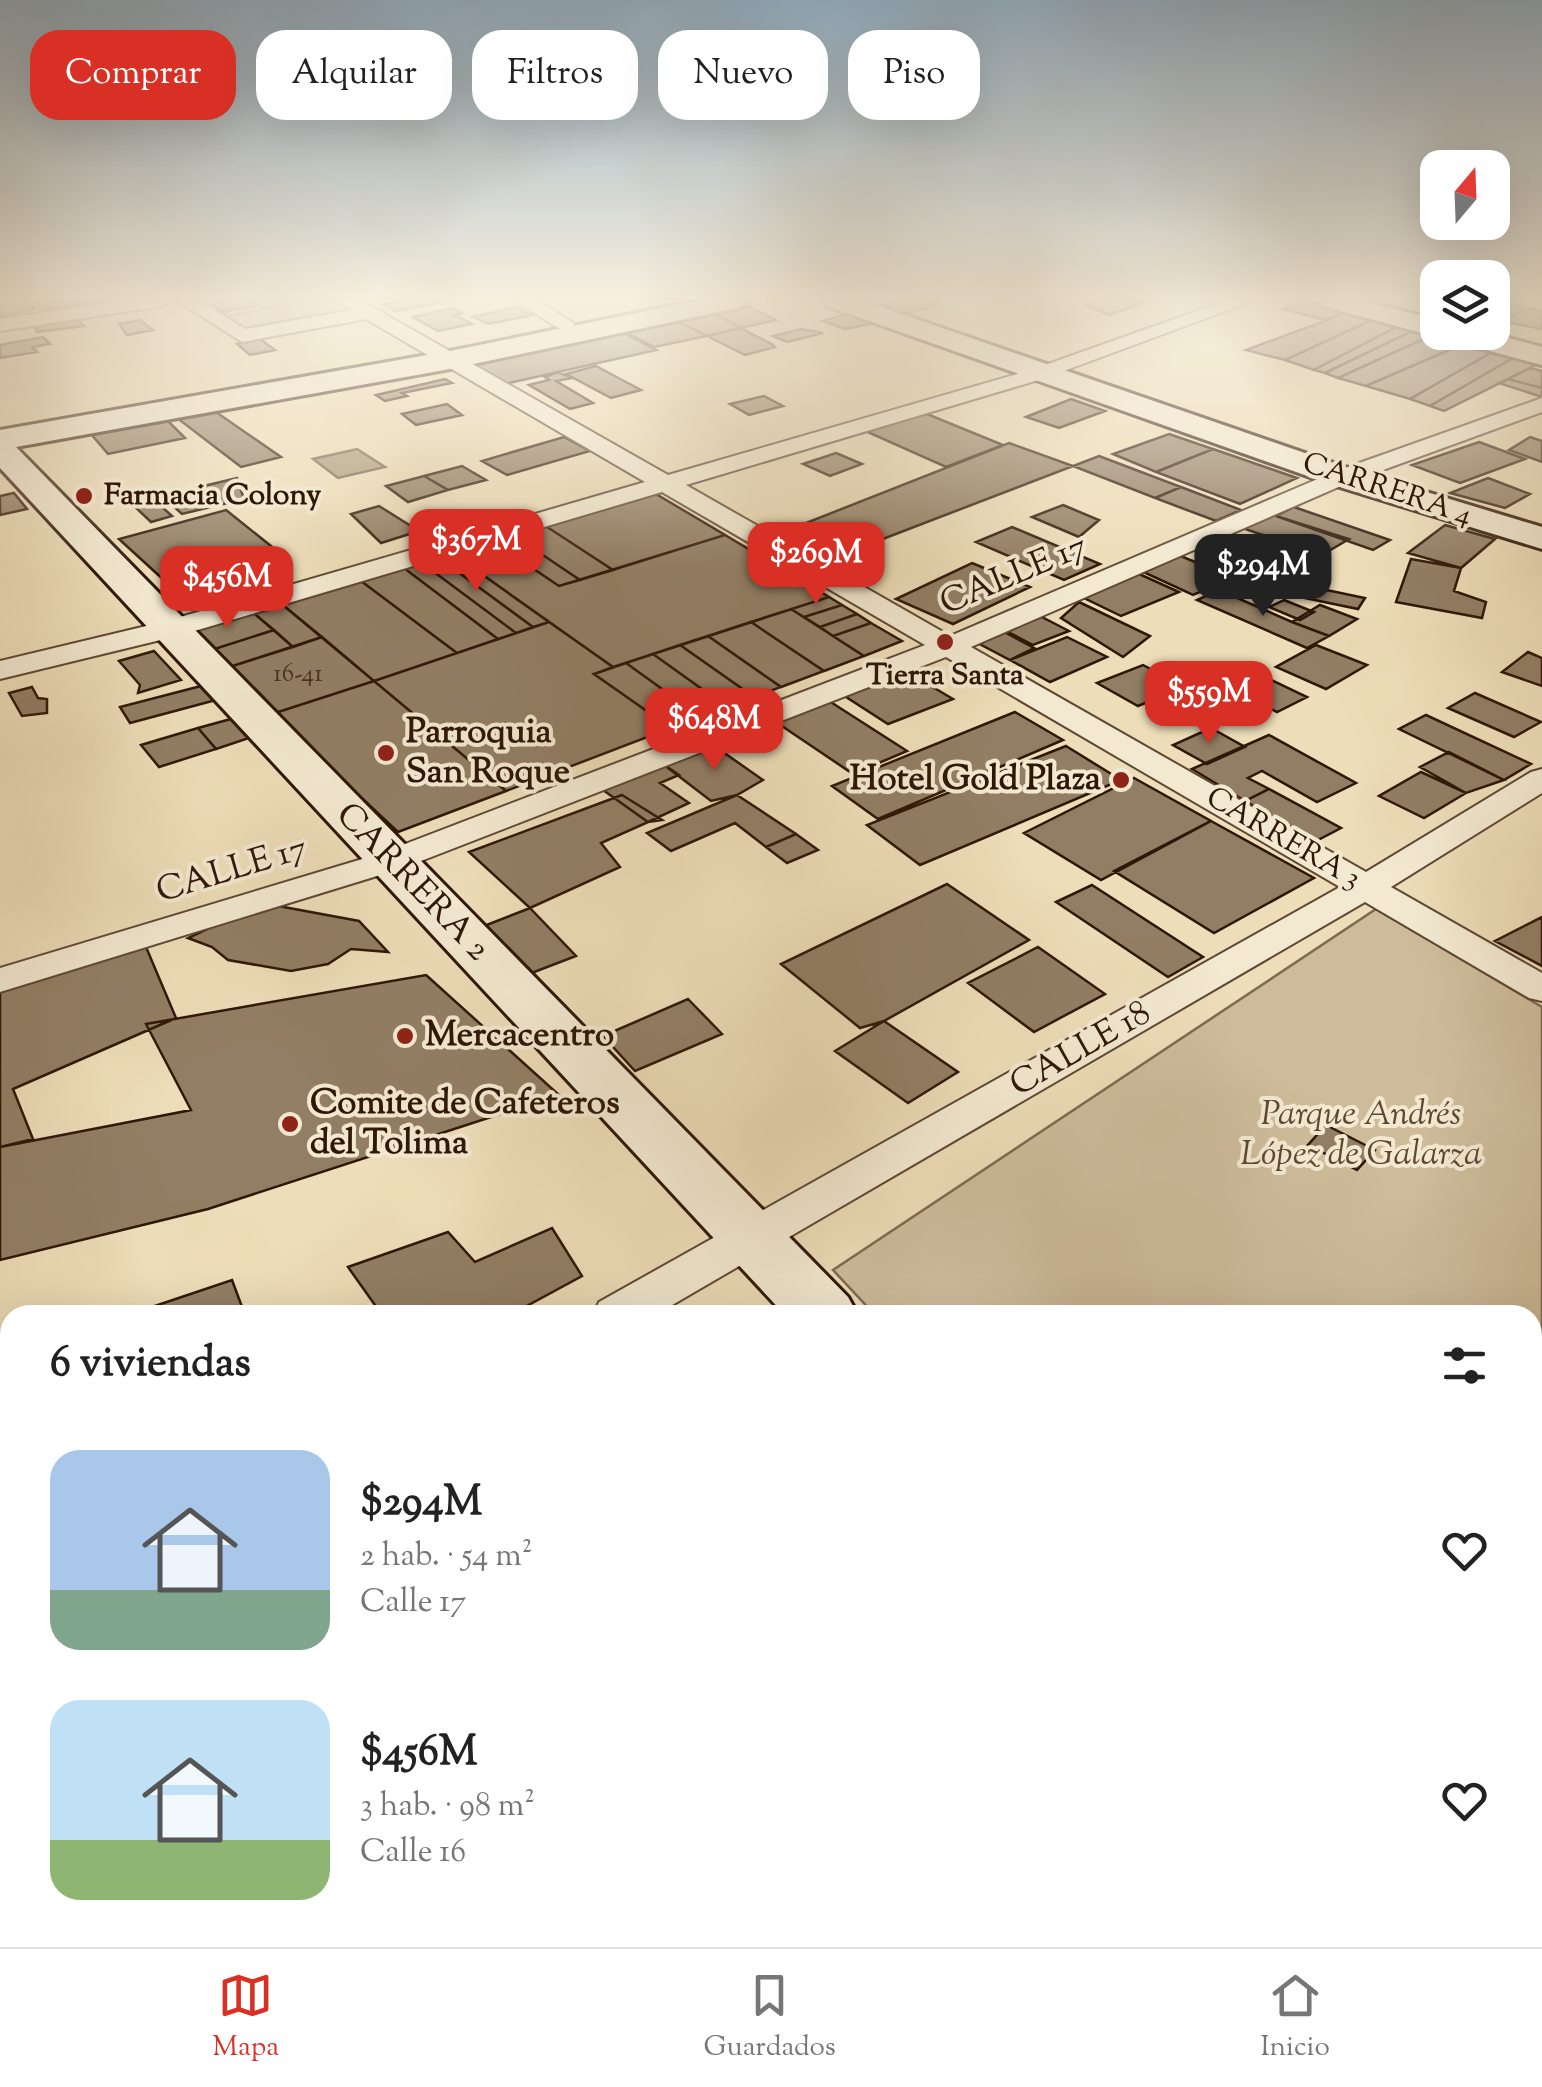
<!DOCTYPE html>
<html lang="es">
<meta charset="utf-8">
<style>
body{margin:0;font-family:"Sorts Mill Goudy",serif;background:#f6f6f6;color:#222;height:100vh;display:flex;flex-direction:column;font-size:38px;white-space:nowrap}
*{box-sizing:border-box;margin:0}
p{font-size:32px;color:#767676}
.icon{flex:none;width:55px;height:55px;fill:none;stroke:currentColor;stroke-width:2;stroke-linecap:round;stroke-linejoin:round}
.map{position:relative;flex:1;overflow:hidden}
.details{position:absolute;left:0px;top:1305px;width:1542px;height:642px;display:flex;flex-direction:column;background:#fff;border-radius:30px 30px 0 0;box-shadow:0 10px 40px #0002}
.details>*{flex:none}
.guide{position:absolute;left:30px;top:30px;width:1000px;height:90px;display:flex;gap:20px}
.needle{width:65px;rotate:19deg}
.buttons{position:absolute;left:1420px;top:150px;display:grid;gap:20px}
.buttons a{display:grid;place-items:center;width:90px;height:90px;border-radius:20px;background:#fff;box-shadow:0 10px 40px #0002;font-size:50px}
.price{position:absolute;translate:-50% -85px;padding:0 22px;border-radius:20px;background:#d93025;color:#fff;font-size:32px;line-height:65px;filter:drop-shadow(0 2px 5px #0008)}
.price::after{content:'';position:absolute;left:50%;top:60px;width:30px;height:22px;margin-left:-15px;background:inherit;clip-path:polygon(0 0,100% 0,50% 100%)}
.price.current{background:#222;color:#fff}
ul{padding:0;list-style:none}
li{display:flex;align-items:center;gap:30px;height:250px;padding:0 50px}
li span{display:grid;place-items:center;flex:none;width:280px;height:200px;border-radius:30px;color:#555}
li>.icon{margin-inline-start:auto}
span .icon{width:120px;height:120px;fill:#fffc;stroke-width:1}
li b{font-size:42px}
h2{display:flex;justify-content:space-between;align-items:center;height:120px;padding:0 50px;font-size:42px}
.pill{padding:0 35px;border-radius:30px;background:#fff;box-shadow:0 10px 40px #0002;font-size:35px;line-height:90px}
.pill.current{background:#d93025;color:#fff}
.menu{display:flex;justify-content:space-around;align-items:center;height:140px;border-top:2px solid #e0e0e0;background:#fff;font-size:28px;color:#767676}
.menu a{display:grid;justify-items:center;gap:5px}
.menu .current{color:#d93025}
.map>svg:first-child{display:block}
</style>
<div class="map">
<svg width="1542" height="1947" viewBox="0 0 1542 1947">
<rect width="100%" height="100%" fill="#edddb8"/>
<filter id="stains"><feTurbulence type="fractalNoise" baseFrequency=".002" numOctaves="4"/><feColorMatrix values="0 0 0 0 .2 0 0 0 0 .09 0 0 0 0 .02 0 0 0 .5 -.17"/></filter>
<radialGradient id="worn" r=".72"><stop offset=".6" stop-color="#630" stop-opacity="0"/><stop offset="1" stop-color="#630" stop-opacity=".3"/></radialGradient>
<!-- green -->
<path fill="#cdbb9a" stroke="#7e6951" stroke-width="2.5" d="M 308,300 L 347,300 L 368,312 L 244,335 L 218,318 Z
M 1376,909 L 1542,1007 L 1542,1947 L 1464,1947 L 1455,1938 L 1532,1938 L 1532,1315 L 875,1315 L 833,1270 Z"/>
<!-- water -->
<path fill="#ac9a7c" stroke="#7a664e" stroke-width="2.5" d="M 357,449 L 385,467 L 338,478 L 313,459 Z"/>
<!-- building -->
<path fill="#927e64" stroke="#2f1708" stroke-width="2.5" d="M 0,300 L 26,300 L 35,309 L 0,316 Z
M 33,300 L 109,300 L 43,310 Z
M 233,300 L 251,300 L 258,305 L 223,312 L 212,304 Z
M 405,300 L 438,300 L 441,302 L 396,311 L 383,304 Z
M 898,300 L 925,300 L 936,305 L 900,315 L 876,306 Z
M 1098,300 L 1152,300 L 1109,315 L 1085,305 Z
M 1303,300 L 1349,312 L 1325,320 L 1283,309 Z
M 1507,303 L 1528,308 L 1501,321 L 1492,319 L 1492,310 Z
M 515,307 L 533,315 L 488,324 L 473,317 Z
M 750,307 L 776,320 L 741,328 L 716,314 Z
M 453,308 L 462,313 L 455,315 L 472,324 L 438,331 L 413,317 Z
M 1528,308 L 1542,311 L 1542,329 L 1501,321 Z
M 712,312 L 741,328 L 707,336 L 675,320 Z
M 854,312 L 880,322 L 845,329 L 823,321 Z
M 1349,312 L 1374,319 L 1285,360 L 1246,350 Z
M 76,318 L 84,326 L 37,332 L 34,325 Z
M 1374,319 L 1398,326 L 1314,370 L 1285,360 Z
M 140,320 L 153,330 L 127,335 L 119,324 Z
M 675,320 L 707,336 L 654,347 L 622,330 Z
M 1398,326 L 1414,330 L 1325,373 L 1314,370 Z
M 614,328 L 656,350 L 500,385 L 457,360 Z
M 741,328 L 773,345 L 775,347 L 745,355 L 707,336 Z
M 801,329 L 823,333 L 787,342 L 773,336 Z
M 1414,330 L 1432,335 L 1338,378 L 1325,373 Z
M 1432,335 L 1463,344 L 1366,386 L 1338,378 Z
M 43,337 L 50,344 L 32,347 L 37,352 L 0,358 L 0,345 Z
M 260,339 L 275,350 L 250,355 L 237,344 Z
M 1463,344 L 1492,352 L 1410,399 L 1366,386 Z
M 1492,352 L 1513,358 L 1430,406 L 1410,399 Z
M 1513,358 L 1538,364 L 1444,411 L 1430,406 Z
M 596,366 L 641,390 L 611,398 L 566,374 Z
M 1530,368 L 1542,371 L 1542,388 L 1508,379 Z
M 558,372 L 572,378 L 556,381 L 593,403 L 570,409 L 529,385 L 549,380 L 545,377 Z
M 445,379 L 452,383 L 402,393 L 407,396 L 385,401 L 376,395 Z
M 1508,379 L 1542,388 L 1542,397 L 1499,383 Z
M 764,396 L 783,406 L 749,415 L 730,404 Z
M 1071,399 L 1105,411 L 1059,428 L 1026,417 Z
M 447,404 L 462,415 L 416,425 L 402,414 Z
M 213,410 L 281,457 L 241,467 L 177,418 Z
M 922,412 L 1003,445 L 946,467 L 863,430 Z
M 166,419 L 185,438 L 108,454 L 91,434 Z
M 1169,434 L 1213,449 L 1156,472 L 1113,454 Z
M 564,437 L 590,451 L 507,475 L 482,461 Z
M 1530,437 L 1542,441 L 1542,462 L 1509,450 Z
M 1479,442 L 1525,459 L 1460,483 L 1412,465 Z
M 1009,443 L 1073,466 L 815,565 L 768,538 Z
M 1213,449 L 1297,478 L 1240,504 L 1156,472 Z
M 836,453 L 862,464 L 830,476 L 803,464 Z
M 1099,456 L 1181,487 L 1155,498 L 1073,466 Z
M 462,466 L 486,480 L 448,490 L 424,476 Z
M 424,476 L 448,490 L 408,502 L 386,486 Z
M 237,478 L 244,499 L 182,514 L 162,496 Z
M 1488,478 L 1530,494 L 1505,508 L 1450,493 Z
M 1181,487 L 1241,510 L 1216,521 L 1155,498 Z
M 651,491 L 725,535 L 613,570 L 541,523 Z
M 14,493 L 27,509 L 0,515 L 0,496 Z
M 152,498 L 172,516 L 151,522 L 133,505 Z
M 1063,505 L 1099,520 L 1079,537 L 1032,517 Z
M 379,506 L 419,531 L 381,543 L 351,514 Z
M 1294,507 L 1390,540 L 1373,550 L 1276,516 Z
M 226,510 L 276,550 L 166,582 L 119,539 Z
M 1269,513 L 1276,516 L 1349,539 L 1322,555 L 1242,528 Z
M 541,523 L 613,570 L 580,580 L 510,533 Z
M 1445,525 L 1495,539 L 1461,568 L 1408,553 Z
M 1012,527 L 1100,564 L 1064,580 L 976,542 Z
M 510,533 L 580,580 L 559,586 L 489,539 Z
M 725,535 L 829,597 L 613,667 L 449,551 L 489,539 L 559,586 Z
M 449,551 L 549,622 L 533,627 L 435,555 Z
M 1176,554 L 1233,578 L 1193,595 L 1139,570 Z
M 435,555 L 533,627 L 516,633 L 418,560 Z
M 1411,559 L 1461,568 L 1454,591 L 1486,602 L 1482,618 L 1396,602 Z
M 418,560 L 516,633 L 498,639 L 400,565 Z
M 972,563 L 1030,587 L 953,624 L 896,599 Z
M 400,565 L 498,639 L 457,653 L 357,578 Z
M 1137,573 L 1179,592 L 1121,616 L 1080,596 Z
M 1255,575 L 1365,598 L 1358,609 L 1247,586 Z
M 357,578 L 457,653 L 374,681 L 278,601 Z
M 1219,590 L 1292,622 L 1329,636 L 1307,648 L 1197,600 Z
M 829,597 L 842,605 L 804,617 L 791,609 Z
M 1284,600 L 1314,612 L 1300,620 L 1269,607 Z
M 278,601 L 322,637 L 293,647 L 250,610 Z
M 1079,602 L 1150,636 L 1123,657 L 1061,618 Z
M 842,605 L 857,614 L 820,627 L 804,617 Z
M 1320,605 L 1357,619 L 1329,636 L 1292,622 Z
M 791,609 L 833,636 L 864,656 L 824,671 L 751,622 Z
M 250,610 L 274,630 L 205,652 L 181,630 Z
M 857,614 L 871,623 L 833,636 L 820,627 Z
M 1038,615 L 1069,631 L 1033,645 L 1002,629 Z
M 549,622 L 613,667 L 594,674 L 671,728 L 506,791 L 374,681 Z
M 751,622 L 824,671 L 781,687 L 708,636 Z
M 871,623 L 902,641 L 864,656 L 833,636 Z
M 997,628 L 1034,648 L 1010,660 L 970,639 Z
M 274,630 L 293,647 L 223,669 L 205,652 Z
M 708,636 L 781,687 L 754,697 L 680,645 Z
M 322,637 L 374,681 L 272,714 L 223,669 Z
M 1067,637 L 1107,657 L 1050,682 L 1010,660 Z
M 680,645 L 754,697 L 727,707 L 653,654 Z
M 1316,645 L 1367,665 L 1326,689 L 1276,667 Z
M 154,651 L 181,680 L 138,693 L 140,685 L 119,661 Z
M 1528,652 L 1542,658 L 1542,686 L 1502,672 Z
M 653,654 L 727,707 L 701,717 L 626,663 Z
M 626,663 L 701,717 L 671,728 L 594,674 Z
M 1143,665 L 1184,687 L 1138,706 L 1097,683 Z
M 907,672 L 953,699 L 888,724 L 843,695 Z
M 1261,675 L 1307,697 L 1277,712 L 1232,689 Z
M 374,681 L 506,791 L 398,832 L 272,714 Z
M 205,685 L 216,700 L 130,723 L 120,707 Z
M 32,687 L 38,698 L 47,699 L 47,713 L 22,716 L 9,693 Z
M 1475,693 L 1541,722 L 1514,737 L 1448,708 Z
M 826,699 L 907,751 L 853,774 L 773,720 Z
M 1015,712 L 1063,740 L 878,819 L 832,786 Z
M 1426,715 L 1531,764 L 1504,780 L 1399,729 Z
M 231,719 L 249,738 L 216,749 L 198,728 Z
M 198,728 L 216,749 L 159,767 L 141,745 Z
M 1211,728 L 1245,747 L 1207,764 L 1173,745 Z
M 1269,735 L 1356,783 L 1317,802 L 1262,771 L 1248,778 L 1269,789 L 1245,801 L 1192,769 Z
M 713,745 L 763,780 L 737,795 L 711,801 L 663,764 Z
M 1066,746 L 1121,780 L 920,865 L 867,825 Z
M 1449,752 L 1504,780 L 1466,793 L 1420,767 Z
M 663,764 L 679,775 L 660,783 L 689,803 L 648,822 L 603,790 Z
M 1421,772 L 1466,793 L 1424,818 L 1379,796 Z
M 1134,778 L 1211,821 L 1101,880 L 1024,833 Z
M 1269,789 L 1341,828 L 1316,841 L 1245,801 Z
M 622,795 L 662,820 L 648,822 L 601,843 L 620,867 L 530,908 L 469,852 Z
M 737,795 L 796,834 L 766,847 L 735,823 L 671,851 L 647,833 Z
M 1211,821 L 1314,878 L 1214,933 L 1114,871 Z
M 796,834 L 818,850 L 787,863 L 766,847 Z
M 947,884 L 1029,940 L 884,1021 L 860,1028 L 781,964 Z
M 1092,885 L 1203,957 L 1168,977 L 1056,902 Z
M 262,903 L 359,921 L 388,952 L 351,949 L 328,964 L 291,971 L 228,960 L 212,947 L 188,938 Z
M 530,908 L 576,956 L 529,974 L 484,926 Z
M 1542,917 L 1542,966 L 1495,941 Z
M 146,947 L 176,1018 L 13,1089 L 33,1139 L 0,1147 L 0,991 Z
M 1038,947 L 1105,994 L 1034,1032 L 968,983 Z
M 426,975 L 559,1095 L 208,1209 L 0,1260 L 0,1147 L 191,1110 L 146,1024 Z
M 688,999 L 722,1034 L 635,1071 L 603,1036 Z
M 884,1021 L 958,1072 L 908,1103 L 835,1051 Z
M 1326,1125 L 1375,1150 L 1357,1170 L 1308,1145 Z
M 552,1228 L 582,1276 L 510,1315 L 382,1315 L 348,1267 L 448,1232 L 475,1262 Z
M 232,1280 L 245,1315 L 128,1315 Z
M 0,1748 L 10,1773 L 10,1818 L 0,1824 Z
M 59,1938 L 264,1938 L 269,1947 L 63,1947 Z
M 427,1938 L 570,1938 L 576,1947 L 410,1947 Z
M 861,1938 L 1288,1938 L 1278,1947 L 846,1947 Z"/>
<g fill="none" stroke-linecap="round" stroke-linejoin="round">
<defs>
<path id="street" d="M 127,300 L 172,300 L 163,306 L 0,331 L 0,319 Z
M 176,300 L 198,300 L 245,329 L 351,310 L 338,300 L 360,300 L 668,475 L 1031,370 L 1228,300 L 1255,300 L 1045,378 L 686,485 L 950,636 L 1334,472 L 1542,398 L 1542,412 L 1350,482 L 971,647 L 1366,872 L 1531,772 L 1542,769 L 1542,793 L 1391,887 L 1542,973 L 1542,1001 L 1529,998 L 1365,902 L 655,1315 L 593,1315 L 599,1302 L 1340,887 L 946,657 L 403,868 L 0,992 L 0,968 L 379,854 L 925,645 L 662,492 L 181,635 L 0,679 L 0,661 L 163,622 L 645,482 L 366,319 L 242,342 Z
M 515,300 L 537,300 L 575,324 L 572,328 L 558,328 Z
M 10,1626 L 10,1681 L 0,1685 L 0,1630 Z"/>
<path id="secondary" d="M 700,300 L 751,300 L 738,308 L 450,369 L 16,447 L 848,1297 L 858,1315 L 785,1315 L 0,468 L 0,430 L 450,351 Z
M 823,300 L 861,300 L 1354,470 L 1542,527 L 1542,549 L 1330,484 L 827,306 Z
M 1318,300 L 1361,300 L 1438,320 L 1438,332 L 1487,332 L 1542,347 L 1542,365 L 1322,306 Z
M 1377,1938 L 1472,1938 L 1476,1947 L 1381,1947 Z"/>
</defs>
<!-- street casing -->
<use href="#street" stroke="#5e4834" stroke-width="4"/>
<!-- secondary casing -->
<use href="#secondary" stroke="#2f1708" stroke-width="6"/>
<!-- street -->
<use href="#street" fill="#f3e9d1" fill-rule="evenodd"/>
<!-- secondary -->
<use href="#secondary" fill="#f3e9d1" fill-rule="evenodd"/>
</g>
<!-- sky -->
<linearGradient id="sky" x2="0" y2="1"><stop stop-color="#90aabd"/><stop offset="0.52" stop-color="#f7f0df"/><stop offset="1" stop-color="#f7f0df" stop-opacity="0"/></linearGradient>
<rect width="1542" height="572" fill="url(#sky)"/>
<!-- markers -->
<g fill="#8f2418" stroke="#f3e9d1" stroke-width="4">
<circle cx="84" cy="496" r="10"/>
<circle cx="945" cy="642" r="10"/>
<circle cx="386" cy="753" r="10"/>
<circle cx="1121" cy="780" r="10"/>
<circle cx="405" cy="1036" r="10"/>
<circle cx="290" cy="1124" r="10"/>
</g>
<g text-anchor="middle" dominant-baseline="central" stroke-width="8" stroke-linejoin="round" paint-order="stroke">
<!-- far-number labels -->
<g font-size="25" fill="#48311f">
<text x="298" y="675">16-41</text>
</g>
<!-- far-street labels -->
<g font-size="30" fill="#2f1708" stroke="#f3e9d1">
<text transform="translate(1387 490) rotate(18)">CARRERA 4</text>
<text transform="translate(1283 839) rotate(30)">CARRERA 3</text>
</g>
<!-- far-poi labels -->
<g font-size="30" font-weight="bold" fill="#2f1708" stroke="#f3e9d1" text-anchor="start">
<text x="104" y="496">Farmacia Colony</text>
<text x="945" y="676" text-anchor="middle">Tierra Santa</text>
</g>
<!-- street labels -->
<g font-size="35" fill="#2f1708" stroke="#f3e9d1">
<text transform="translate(1014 576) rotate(-23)">CALLE 17</text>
<text transform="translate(232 871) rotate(-17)">CALLE 17</text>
<text transform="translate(412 883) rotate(46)">CARRERA 2</text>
<text transform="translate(1081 1050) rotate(-30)">CALLE 18</text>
</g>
<!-- poi labels -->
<g font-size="35" font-weight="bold" fill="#2f1708" stroke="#f3e9d1" text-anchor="start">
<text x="406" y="733">Parroquia<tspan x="406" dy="40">San Roque</tspan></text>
<text x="1101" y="780" text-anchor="end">Hotel Gold Plaza</text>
<text x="425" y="1036">Mercacentro</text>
<text x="310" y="1104">Comite de Cafeteros<tspan x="310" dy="40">del Tolima</tspan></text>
</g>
<!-- park labels -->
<g font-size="35" font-style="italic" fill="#5e4834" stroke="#f3e9d1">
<text x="1361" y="1115">Parque Andrés<tspan x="1361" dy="40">López de Galarza</tspan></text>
</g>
</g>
<rect width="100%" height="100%" filter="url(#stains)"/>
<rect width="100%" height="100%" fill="url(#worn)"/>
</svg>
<div class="buttons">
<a><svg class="needle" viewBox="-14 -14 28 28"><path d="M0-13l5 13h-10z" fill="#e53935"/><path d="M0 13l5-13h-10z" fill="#767676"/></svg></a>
<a><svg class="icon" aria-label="layers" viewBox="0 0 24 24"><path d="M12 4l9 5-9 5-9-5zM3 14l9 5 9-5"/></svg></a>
</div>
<b class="price" style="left:476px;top:594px">$367M</b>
<b class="price" style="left:816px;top:607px">$269M</b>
<b class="price current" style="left:1263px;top:619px">$294M</b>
<b class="price" style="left:227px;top:631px">$456M</b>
<b class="price" style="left:1209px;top:746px">$559M</b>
<b class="price" style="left:714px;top:773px">$648M</b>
<div class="guide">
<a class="pill current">Comprar</a>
<a class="pill">Alquilar</a>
<a class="pill">Filtros</a>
<a class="pill">Nuevo</a>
<a class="pill">Piso</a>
</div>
<section class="details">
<h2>6 viviendas<svg class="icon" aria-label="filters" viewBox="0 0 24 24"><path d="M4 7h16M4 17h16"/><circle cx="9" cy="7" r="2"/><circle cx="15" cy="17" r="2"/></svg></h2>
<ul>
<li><span style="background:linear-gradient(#a9c7e8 70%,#7fa58c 0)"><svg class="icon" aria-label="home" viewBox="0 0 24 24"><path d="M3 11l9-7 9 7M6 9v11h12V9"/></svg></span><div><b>$294M</b><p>2 hab. · 54 m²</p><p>Calle 17</p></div><svg class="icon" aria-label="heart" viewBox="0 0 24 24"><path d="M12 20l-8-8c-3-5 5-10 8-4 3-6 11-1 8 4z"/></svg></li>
<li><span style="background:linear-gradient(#bfe0f5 70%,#8fb573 0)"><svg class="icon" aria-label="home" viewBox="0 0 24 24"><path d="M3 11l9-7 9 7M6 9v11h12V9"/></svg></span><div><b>$456M</b><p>3 hab. · 98 m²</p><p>Calle 16</p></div><svg class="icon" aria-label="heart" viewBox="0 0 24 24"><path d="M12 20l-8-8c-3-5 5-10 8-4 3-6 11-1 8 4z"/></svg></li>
</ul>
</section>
</div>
<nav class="menu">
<a class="current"><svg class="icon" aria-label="map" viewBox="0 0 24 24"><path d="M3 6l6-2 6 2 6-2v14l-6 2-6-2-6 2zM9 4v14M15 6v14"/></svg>Mapa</a>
<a><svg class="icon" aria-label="saved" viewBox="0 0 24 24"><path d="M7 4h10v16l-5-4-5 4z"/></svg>Guardados</a>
<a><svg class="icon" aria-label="home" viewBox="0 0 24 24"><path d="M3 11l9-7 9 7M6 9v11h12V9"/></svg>Inicio</a>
</nav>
